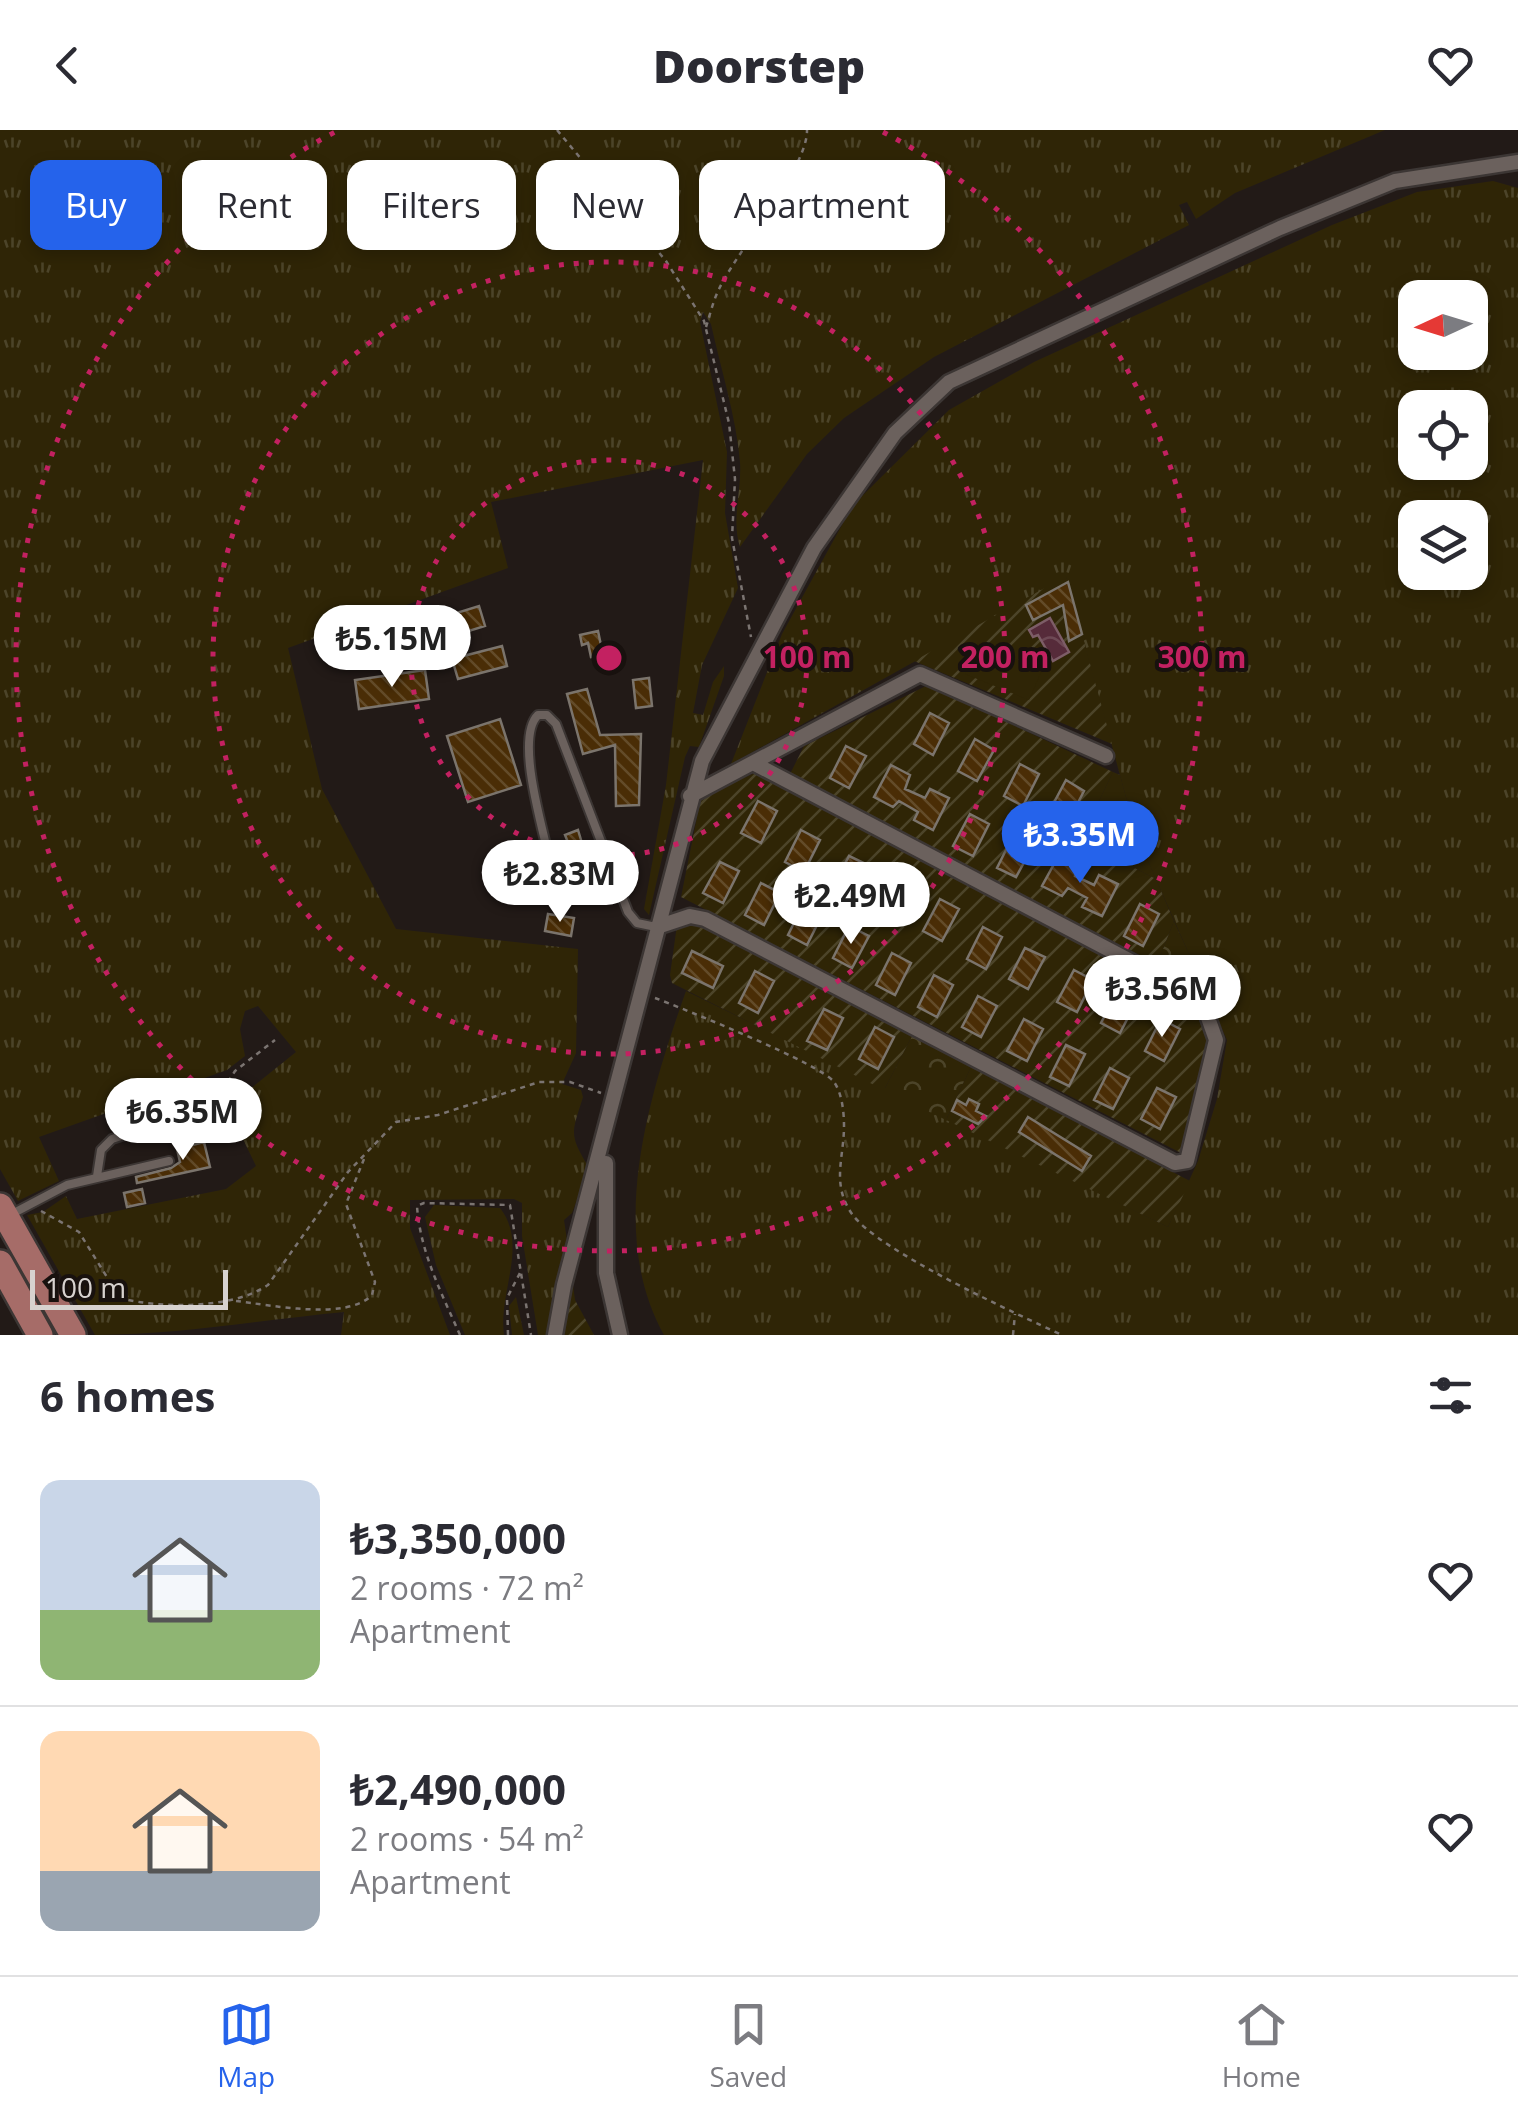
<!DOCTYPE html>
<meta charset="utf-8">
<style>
body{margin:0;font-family:"Open Sans",sans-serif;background:#f2f2f3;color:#2b2b33;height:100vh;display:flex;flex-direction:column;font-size:38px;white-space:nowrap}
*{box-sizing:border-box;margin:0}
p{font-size:32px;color:#7c7c81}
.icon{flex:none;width:55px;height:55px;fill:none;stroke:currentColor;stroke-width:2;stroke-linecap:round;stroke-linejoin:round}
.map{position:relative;height:1205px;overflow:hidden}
.drawer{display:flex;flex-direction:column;background:#fff;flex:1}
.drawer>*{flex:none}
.top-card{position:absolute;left:30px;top:30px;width:1000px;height:90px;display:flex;gap:20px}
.needle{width:65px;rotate:266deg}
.fabs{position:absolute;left:1398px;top:150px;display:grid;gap:20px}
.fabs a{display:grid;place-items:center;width:90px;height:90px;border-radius:20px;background:#fff;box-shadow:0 5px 15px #0003;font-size:50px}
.scale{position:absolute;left:30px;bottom:25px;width:198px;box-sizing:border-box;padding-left:10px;border:5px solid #d7d2cf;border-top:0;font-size:28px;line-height:35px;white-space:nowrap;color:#d7d2cf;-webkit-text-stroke:8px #18110e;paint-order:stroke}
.price{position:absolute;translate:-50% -85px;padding:0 22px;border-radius:35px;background:#fff;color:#222;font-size:32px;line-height:65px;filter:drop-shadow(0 2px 5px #0008)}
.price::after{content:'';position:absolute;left:50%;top:60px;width:30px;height:22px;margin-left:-15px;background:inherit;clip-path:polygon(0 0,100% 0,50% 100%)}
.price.active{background:#2563eb;color:#fff}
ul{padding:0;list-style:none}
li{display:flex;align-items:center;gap:30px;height:250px;padding:0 40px}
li+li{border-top:2px solid #e1e1e2}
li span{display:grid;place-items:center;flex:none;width:280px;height:200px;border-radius:20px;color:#555}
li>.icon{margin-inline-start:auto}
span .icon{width:120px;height:120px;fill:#fffc;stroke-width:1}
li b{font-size:42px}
h2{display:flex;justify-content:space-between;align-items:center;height:120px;padding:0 40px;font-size:42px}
.chip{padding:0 35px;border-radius:20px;background:#fff;box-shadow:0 5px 15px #0003;font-size:35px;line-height:90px}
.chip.active{background:#2563eb;color:#fff}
header{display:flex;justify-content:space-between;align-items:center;height:130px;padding:0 40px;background:#fff;font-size:45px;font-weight:800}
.dock{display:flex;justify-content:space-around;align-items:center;height:140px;border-top:2px solid #e1e1e2;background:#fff;font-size:28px;color:#7c7c81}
.dock a{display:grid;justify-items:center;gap:5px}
.dock .active{color:#2563eb}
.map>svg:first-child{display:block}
</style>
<header><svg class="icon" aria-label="back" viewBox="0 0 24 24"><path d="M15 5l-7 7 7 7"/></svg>Doorstep<svg class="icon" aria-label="heart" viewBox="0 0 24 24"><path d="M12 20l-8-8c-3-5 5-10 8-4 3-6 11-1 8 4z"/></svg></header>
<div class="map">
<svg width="1518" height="1205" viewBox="0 0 1518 1205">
<defs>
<pattern id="grass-tufts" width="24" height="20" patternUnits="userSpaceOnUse" patternTransform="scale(2.5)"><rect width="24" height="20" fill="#2f2506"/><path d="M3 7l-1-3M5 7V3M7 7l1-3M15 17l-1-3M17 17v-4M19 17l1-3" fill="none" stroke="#4c4429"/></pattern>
<pattern id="forest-crowns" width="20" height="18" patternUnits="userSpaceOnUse" patternTransform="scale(2.5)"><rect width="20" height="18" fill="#2f2506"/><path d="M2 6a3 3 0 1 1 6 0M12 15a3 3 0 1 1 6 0" fill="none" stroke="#4c4429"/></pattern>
<pattern id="garden-furrows" width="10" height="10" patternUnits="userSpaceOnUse" patternTransform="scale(2.5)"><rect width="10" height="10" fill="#2f2506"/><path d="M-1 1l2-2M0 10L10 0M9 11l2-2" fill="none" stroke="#4c4429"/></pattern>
<pattern id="water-waves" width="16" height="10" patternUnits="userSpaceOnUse" patternTransform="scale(2.5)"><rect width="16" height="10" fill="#562b3a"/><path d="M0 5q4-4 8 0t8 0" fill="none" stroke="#6e4955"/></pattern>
<pattern id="building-back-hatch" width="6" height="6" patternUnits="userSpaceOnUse" patternTransform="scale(2.5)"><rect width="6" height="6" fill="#4a2d06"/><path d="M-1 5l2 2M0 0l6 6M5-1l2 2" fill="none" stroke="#634b29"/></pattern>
</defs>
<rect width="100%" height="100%" fill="#221a17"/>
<!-- grass -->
<path fill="url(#grass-tufts)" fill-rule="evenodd" d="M 0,0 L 1385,0 L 1235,63 L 1196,89 L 1187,72 L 1179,75 L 1189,95 L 934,227 L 844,288 L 807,324 L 740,417 C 731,389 742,361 740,332 C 736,286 721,240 711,194 L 703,182 L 700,192 L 727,322 L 725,383 L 738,458 L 702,535 L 693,583 L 703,585 L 713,552 L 724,536 L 724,546 L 699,617 L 690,616 L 685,627 L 649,785 L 644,779 L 666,655 L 703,330 L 491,372 L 508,438 L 288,518 L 322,659 L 396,799 L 578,819 L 576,923 L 562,954 L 581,960 L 583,967 C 572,1003 568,1003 589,1038 L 572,1083 L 564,1090 L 570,1131 L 559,1135 L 550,1205 L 538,1205 L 522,1106 L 522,1073 L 514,1069 L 410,1070 L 410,1098 L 450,1205 L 341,1205 L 344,1182 C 260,1190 179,1205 95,1205 L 27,1085 L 43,1082 L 66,1066 L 77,1089 L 226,1059 L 256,1036 L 225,972 L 240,967 L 296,922 L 258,876 L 245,881 L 240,899 L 245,926 L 227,940 L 39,1007 L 59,1051 L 18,1071 L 0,1039 Z
M 1493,51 L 1518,58 L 1518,1205 L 664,1205 C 606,1101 649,966 686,861 L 1168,1097 L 1198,1031 L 1217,969 L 1227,910 L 1136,704 L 1066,447 L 731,634 L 782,504 L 853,375 L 949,280 L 1034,232 L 1332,95 L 1417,62 ZM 1415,168 L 1470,168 L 1470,222 L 1415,222 ZM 1415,278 L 1470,278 L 1470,332 L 1415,332 ZM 1415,388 L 1470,388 L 1470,442 L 1415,442 Z
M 434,1075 L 500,1078 C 529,1115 498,1162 504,1205 L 465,1205 L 436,1135 L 425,1087 Z
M 516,1167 L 524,1205 L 512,1205 L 509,1176 Z"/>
<!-- forest -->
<path fill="url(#forest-crowns)" d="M 1113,642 L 1120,645 L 1136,704 L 1156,749 L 1080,710 Z
M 1174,791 L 1205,859 L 1157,834 Z
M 912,906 L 971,937 L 946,990 L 884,960 Z"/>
<!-- garden -->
<path fill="url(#garden-furrows)" d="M 1066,446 L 1112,614 L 914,531 Z
M 928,555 L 1113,642 L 1080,710 L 1156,749 L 1174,791 L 1157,834 L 790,644 L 804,616 Z
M 757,642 L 1200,878 L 1208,905 L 1181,1023 L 681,767 L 701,667 Z
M 689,790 L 912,906 L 884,960 L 672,853 L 670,845 L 677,795 Z
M 971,937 L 1190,1051 L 1168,1097 L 946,990 Z
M 572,1148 L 575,1170 L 594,1205 L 563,1205 Z"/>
<!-- pitch -->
<path fill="#2f2506" d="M 978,513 L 1042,540 L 1029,570 L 965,544 Z"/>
<!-- water -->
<path fill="url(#water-waves)" stroke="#7d5d67" stroke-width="2.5" d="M 1050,488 L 1069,522 L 1053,531 L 1038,505 L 1033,507 L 1029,500 Z"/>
<!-- building -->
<path fill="url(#building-back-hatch)" stroke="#7b746c" stroke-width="2.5" d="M 1068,452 L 1082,504 L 1069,511 L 1063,475 L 1033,490 L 1026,475 Z
M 479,476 L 485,496 L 356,536 L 350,516 Z
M 598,501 L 603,525 L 591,527 L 588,513 L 582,515 L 580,505 Z
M 502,516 L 507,536 L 458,549 L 452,529 Z
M 425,540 L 429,569 L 359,579 L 355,550 Z
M 649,548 L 652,576 L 636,578 L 633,550 Z
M 587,559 L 600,605 L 641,604 L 639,675 L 616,676 L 615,615 L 583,624 L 567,564 Z
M 930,583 L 949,593 L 933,625 L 914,614 Z
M 500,589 L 521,655 L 468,672 L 447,606 Z
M 975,609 L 994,620 L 977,651 L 958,641 Z
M 846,616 L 866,626 L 849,658 L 830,648 Z
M 1020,634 L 1039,644 L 1023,676 L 1004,666 Z
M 891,635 L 910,645 L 905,659 L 925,668 L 930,659 L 949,668 L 933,700 L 914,690 L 918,682 L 899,671 L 893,677 L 874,667 Z
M 1066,650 L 1084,661 L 1068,692 L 1049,682 Z
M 758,671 L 777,681 L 761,713 L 741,703 Z
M 970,684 L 989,694 L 973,726 L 953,716 Z
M 578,700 L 591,743 L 582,747 L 565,705 Z
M 801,700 L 820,710 L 804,742 L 785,732 Z
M 1013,706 L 1033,716 L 1016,747 L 997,738 Z
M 1059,725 L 1078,734 L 1075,746 L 1094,755 L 1099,745 L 1118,754 L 1102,786 L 1082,777 L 1087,768 L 1068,758 L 1062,766 L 1042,756 Z
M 849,726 L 868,735 L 852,767 L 833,757 Z
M 720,732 L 739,741 L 723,773 L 703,763 Z
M 896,745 L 915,755 L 899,787 L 880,777 Z
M 761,753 L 780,763 L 764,795 L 745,785 Z
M 940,769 L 959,779 L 942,811 L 923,801 Z
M 804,773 L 823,783 L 807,815 L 788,805 Z
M 1140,774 L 1159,784 L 1143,816 L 1124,806 Z
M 548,784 L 574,788 L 571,806 L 545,801 Z
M 849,796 L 869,806 L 852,838 L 833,828 Z
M 983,797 L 1002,807 L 986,839 L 967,829 Z
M 1025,818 L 1045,827 L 1028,859 L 1009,849 Z
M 692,821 L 723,836 L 713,858 L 682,843 Z
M 892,823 L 911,833 L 895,865 L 876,855 Z
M 1074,840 L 1093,850 L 1077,882 L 1057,872 Z
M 755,841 L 774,851 L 758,883 L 739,873 Z
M 934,845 L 953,855 L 937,887 L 918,877 Z
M 1117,862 L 1136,872 L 1120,903 L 1101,893 Z
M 978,866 L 997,876 L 981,907 L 962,897 Z
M 824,879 L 843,888 L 827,920 L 807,911 Z
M 1024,889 L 1043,899 L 1027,931 L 1007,921 Z
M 1161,889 L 1180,899 L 1164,931 L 1145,921 Z
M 875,897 L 894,907 L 878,939 L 859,929 Z
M 1066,915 L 1085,924 L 1069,956 L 1050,947 Z
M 1110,938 L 1129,948 L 1113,979 L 1094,970 Z
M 1157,958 L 1176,967 L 1160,999 L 1141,989 Z
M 969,969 L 979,974 L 976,981 L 986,986 L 978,994 L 952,981 L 957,970 L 966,975 Z
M 1028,987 L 1091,1026 L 1082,1041 L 1019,1002 Z
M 204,1012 L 210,1037 L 137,1053 L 136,1047 L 171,1038 L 180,1032 L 177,1019 Z
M 142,1059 L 145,1073 L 127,1077 L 124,1063 Z"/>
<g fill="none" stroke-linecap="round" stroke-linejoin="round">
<defs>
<path id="service" d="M 560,777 C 555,735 510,612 538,585 L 547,585 L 556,594 L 628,782 L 637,793 L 656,797
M 97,1046 L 101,1020 L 112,1009 L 189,984 L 219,960
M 10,1085 L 67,1055 L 169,1031"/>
<path id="minor" d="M 690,666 L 920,544 L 1106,626
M 657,797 L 690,786 L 705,789 L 1175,1033 L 1187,1031 L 1216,910 L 1201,868 L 755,634
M 606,1033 L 606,1143 L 620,1205
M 555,1205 L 564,1155 L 702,631 L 814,418 L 895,303 L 949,252 L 1280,98 L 1395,51 L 1518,32"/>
<path id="trunk" d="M 0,1076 L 73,1205
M 0,1133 L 40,1205"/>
</defs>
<!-- service casing -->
<use href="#service" stroke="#3c3634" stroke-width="12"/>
<!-- minor casing -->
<use href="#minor" stroke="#3c3634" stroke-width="19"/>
<!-- trunk casing -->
<use href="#trunk" stroke="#3c3634" stroke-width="30"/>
<!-- path -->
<path stroke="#7b7471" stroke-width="2.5" stroke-dasharray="5 5" stroke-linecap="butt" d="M 557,0 L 666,131 L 704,191 L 729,293 L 735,349 L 732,408 L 751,507
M 706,197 C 710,185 713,171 719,159 C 737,121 808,37 807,0
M 655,868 C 684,879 821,934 834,952 C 842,963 844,982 844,996 C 844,1028 831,1054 852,1084 C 878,1121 1017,1184 1062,1205
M 228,952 L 235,941 L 275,910
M 41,1081 L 79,1102 L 120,1168 C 161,1179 233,1179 268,1155 L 348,1042 L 396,992 L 438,985 L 539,952 L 570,952 L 601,963
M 236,1171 C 271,1175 347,1191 372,1165 L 375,1152 L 346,1074 L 364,1029
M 460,1205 C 442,1164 420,1122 417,1076 L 424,1073 L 510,1075 L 531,1205
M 508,1205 L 507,1168 L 521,1141
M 1013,1205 L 1015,1184"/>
<!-- service -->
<use href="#service" stroke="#6b615d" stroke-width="8"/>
<!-- minor -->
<use href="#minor" stroke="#6b615d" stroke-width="14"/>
<!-- trunk -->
<use href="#trunk" stroke="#a66c68" stroke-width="25"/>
</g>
<!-- distance rings -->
<g fill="none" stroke="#c32161" stroke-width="5" stroke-dasharray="5 10">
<circle cx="609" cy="528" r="198"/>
<circle cx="609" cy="528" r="396"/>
<path d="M883 2A593 593 0 1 1 335 2"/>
</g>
<circle cx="609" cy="528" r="15" fill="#c32161" stroke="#18110e" stroke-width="5"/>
<g font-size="30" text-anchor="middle" font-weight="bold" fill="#c32161" stroke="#18110e" stroke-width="8" stroke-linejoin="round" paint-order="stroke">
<text x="807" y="538">100 m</text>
<text x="1005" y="538">200 m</text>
<text x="1202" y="538">300 m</text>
</g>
</svg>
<div class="fabs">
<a><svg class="needle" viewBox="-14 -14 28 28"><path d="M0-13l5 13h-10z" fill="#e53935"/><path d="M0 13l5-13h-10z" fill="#7c7c81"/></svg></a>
<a><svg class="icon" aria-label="locate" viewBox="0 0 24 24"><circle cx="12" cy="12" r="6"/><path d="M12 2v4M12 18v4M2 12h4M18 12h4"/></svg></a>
<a><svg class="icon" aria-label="layers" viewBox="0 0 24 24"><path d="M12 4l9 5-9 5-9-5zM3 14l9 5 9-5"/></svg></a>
</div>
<div class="scale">100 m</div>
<b class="price" style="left:392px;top:560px">₺5.15M</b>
<b class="price active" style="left:1080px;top:756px">₺3.35M</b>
<b class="price" style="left:560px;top:795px">₺2.83M</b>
<b class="price" style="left:851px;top:817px">₺2.49M</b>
<b class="price" style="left:1162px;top:910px">₺3.56M</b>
<b class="price" style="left:183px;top:1033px">₺6.35M</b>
<div class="top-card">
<a class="chip active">Buy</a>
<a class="chip">Rent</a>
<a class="chip">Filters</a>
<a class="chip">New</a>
<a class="chip">Apartment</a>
</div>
</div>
<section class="drawer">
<h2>6 homes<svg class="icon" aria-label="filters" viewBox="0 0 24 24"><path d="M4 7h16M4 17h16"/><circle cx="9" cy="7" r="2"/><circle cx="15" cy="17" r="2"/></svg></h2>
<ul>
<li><span style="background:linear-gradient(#c9d6e8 65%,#8fb573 0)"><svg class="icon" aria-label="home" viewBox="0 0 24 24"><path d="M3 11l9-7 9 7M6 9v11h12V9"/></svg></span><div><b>₺3,350,000</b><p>2 rooms · 72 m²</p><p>Apartment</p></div><svg class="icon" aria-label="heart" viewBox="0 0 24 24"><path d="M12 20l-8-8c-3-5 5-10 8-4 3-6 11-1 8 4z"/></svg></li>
<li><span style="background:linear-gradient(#ffd9b3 70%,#9aa5b1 0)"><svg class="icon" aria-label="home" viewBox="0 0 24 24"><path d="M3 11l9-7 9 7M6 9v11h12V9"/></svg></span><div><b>₺2,490,000</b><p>2 rooms · 54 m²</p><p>Apartment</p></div><svg class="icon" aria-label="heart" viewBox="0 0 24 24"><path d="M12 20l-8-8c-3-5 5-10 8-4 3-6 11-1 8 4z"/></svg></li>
</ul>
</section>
<nav class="dock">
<a class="active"><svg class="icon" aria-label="map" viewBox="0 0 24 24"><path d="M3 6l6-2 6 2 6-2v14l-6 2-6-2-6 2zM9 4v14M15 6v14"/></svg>Map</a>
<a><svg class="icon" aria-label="saved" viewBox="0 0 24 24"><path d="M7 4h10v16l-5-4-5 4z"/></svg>Saved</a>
<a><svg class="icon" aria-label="home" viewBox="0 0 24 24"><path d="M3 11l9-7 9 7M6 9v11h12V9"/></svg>Home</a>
</nav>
